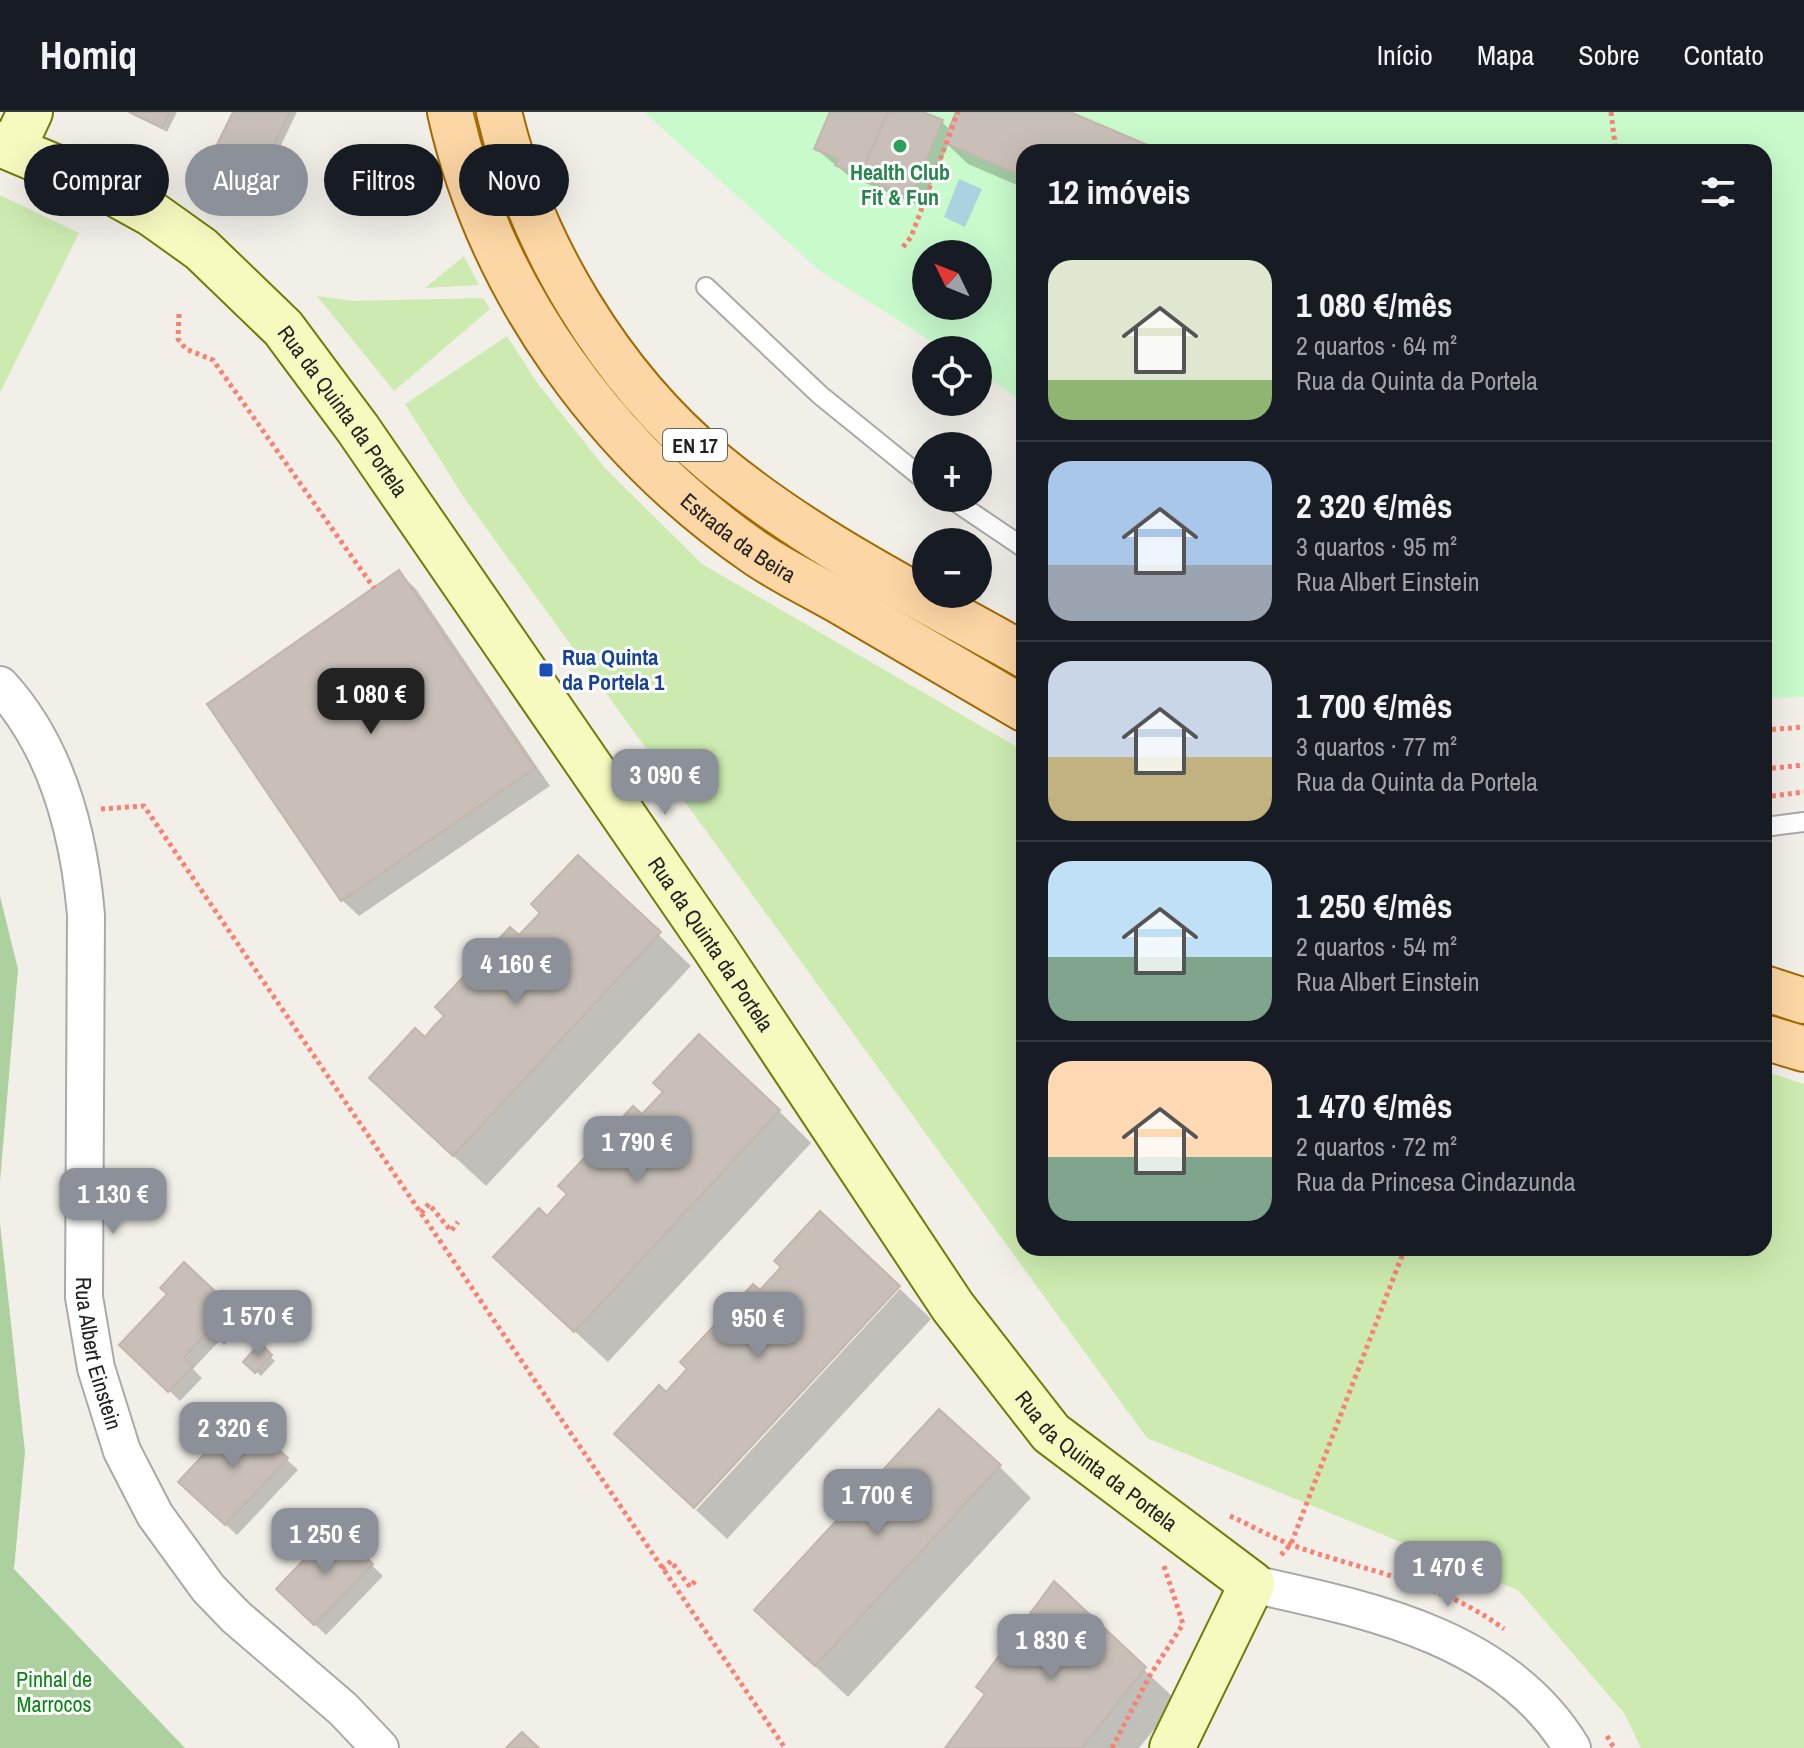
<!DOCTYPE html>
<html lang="pt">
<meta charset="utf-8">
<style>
body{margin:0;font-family:"Archivo Narrow",sans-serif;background:#20242c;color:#f1f3f6;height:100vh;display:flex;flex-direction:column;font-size:30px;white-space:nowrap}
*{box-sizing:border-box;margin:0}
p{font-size:26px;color:#9ea1a6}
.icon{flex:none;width:44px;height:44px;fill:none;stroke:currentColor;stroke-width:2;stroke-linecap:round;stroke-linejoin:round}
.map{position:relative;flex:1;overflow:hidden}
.sheet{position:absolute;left:1016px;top:32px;width:756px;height:1112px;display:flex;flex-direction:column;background:#171b24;border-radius:24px;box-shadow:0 8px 32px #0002}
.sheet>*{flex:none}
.top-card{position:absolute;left:24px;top:32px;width:760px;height:72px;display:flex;gap:16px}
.needle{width:52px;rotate:313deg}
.controls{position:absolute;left:912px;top:128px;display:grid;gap:16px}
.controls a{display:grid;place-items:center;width:80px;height:80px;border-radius:50%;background:#171b24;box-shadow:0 8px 32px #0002;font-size:40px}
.price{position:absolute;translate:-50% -68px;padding:0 18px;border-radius:16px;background:#8c9099;color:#fff;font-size:26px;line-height:52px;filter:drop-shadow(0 2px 4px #0008)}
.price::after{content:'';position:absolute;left:50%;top:48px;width:24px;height:18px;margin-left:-12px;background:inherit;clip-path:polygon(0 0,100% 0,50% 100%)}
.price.active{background:#222;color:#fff}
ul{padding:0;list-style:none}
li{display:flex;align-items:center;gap:24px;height:200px;padding:0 32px}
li+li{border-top:2px solid #363941}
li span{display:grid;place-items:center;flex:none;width:224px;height:160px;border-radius:24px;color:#555}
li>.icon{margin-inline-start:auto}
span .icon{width:96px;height:96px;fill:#fffc;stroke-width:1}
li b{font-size:34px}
h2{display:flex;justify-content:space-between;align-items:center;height:96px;padding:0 32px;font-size:34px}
.chip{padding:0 28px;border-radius:36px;background:#171b24;box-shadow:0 8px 32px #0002;font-size:28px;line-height:72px}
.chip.active{background:#8c9099;color:#fff}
header{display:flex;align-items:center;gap:48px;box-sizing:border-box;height:112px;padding:0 40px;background:#171b24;border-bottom:2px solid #363941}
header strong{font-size:38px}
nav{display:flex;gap:44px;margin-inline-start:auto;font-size:28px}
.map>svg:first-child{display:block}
</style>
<header>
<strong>Homiq</strong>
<nav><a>Início</a><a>Mapa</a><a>Sobre</a><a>Contato</a></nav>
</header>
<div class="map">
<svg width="1804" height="1636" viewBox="0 0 1804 1636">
<rect width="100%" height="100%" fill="#f2efe9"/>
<!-- grass -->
<path fill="#cdebb0" d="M 0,83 L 79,121 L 0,281 Z
M 464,144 L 479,173 L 425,176 Z
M 317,184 L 352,189 L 483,186 L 490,197 L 394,279 Z
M 507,224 L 538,272 L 605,356 L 702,452 L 1024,639 L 1024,1136 L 1764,1136 L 1764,959 L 1804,972 L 1804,1636 L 1641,1636 L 1624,1601 L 1518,1478 L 1147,1326 L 465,387 L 405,292 Z"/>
<!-- forest -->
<path fill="#add19e" d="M 0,784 L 18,857 L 0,1070 Z
M 0,1111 L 25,1340 L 14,1457 L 185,1636 L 0,1636 Z"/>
<!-- park -->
<path fill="#c8facc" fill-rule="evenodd" d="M 644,0 L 1804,0 L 1804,585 L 1764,586 L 1764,40 L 1024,40 L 1024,291 L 978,259 L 978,238 L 945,238 L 819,158 ZM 926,142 L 978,142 L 978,194 L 926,194 Z"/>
<!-- water -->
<path fill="#aad3df" d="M 959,67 L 982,77 L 965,115 L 944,105 Z"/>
<!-- shadow -->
<path fill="#0003" d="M 132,0 L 177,0 L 167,20 Z
M 235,0 L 297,0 L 251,95 L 202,69 Z
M 832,0 L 918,0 L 942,10 L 950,18 L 958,0 L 1065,0 L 1159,40 L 1024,40 L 1024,76 L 968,52 L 948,33 L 922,95 L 849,64 L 816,37 Z
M 399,461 L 416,477 L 550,674 L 359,804 L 342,788 Z
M 578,745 L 691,854 L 486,1074 L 404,998 L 425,928 L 542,801 Z
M 779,999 L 811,1031 L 608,1250 L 528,1176 L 547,1106 L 642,1005 Z
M 184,1153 L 226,1193 L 219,1200 L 238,1219 L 224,1233 L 220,1228 L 193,1257 L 202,1266 L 180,1289 L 122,1233 L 169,1182 Z
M 900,1177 L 931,1207 L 727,1427 L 696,1398 Z
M 260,1234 L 275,1249 L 261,1264 L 246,1250 Z
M 241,1305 L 298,1358 L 237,1423 L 192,1381 Z
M 999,1354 L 1031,1386 L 848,1585 L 789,1530 Z
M 335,1418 L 383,1464 L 326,1523 L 278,1477 Z
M 1054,1472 L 1177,1589 L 1139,1636 L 948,1636 L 986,1583 Z"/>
<!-- building -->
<path fill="#c7bfb8" stroke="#c4b6ab" stroke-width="2" d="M 129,0 L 170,0 L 162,16 Z
M 233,0 L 290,0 L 246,91 L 199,69 Z
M 830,0 L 888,0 L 860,64 L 835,53 L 838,47 L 814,37 Z
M 888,0 L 923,0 L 943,8 L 911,85 L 860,64 Z
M 956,0 L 1070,0 L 1164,40 L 1024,40 L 1024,65 L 943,30 Z
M 399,458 L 535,656 L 341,789 L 207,592 Z
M 578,743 L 661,820 L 453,1044 L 369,966 L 415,916 L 425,925 L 434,914 L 444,904 L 435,895 L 510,815 L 519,823 L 540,801 L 531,792 Z
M 699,922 L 780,998 L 574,1220 L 493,1145 L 539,1096 L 547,1104 L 567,1082 L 558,1074 L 633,994 L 642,1002 L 663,980 L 653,971 Z
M 820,1099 L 900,1174 L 694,1396 L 614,1322 L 659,1273 L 666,1280 L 687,1257 L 680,1250 L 753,1172 L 760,1178 L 781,1155 L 774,1149 Z
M 184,1150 L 217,1181 L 209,1188 L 228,1206 L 212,1223 L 208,1219 L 184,1245 L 193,1254 L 168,1280 L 119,1233 L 167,1182 L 160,1176 Z
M 260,1231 L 272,1243 L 255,1261 L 243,1250 Z
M 939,1297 L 1001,1353 L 815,1554 L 754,1498 Z
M 241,1302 L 288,1346 L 225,1413 L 178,1370 Z
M 335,1415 L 373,1452 L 314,1513 L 276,1477 Z
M 1054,1469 L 1146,1555 L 1082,1636 L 945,1636 L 985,1582 L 976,1575 Z
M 522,1620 L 539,1636 L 506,1636 Z"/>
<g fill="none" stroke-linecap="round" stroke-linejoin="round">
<defs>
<path id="lane" d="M 706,175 L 820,283 L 926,369
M 950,386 L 1024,436
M 1764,715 L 1804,710"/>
<g id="street">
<path id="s1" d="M 0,573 C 57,635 79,721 86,803 L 84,1185 L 96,1256 L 122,1339 L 155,1403 L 208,1476 L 236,1505 L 343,1597 L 380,1636"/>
<path d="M 1252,1472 C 1370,1498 1505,1525 1572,1636"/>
</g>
<g id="secondary">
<path id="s2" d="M 0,32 L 105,76 L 152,102 L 201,137 L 283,216 L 358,317 L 714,835 L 953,1195 L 1051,1321 L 1252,1472 L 1172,1636"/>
<path d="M 13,36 L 30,0"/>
</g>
<g id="primary">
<path id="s3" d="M 450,0 C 490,179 607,339 757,442 C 785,461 817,476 846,493 C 905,528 965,562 1024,597"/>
<path d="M 499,0 C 530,132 610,265 715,352 C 808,429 919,484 1024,543"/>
<path d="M 1764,876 L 1804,889"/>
<path d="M 1764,925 L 1804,937"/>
</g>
</defs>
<!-- lane casing -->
<use href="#lane" stroke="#a9a9a9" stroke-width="22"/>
<!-- street casing -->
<use href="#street" stroke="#a9a9a9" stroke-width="40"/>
<!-- secondary casing -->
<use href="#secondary" stroke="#707d05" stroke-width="48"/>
<!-- primary casing -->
<use href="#primary" stroke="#a06b00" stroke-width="48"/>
<!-- path -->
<path stroke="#fa8072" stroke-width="5" stroke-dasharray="4 4" stroke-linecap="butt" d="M 1611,0 L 1616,40
M 903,135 L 911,125 L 958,0
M 179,202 L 178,227 L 186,237 L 213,248 L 374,476
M 1764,618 L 1804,615
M 1764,657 L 1804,653
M 1764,685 L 1804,680
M 101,697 L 144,694 L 785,1636
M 421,1101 L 429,1092 L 451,1119 L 458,1110
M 1230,1404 C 1250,1413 1271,1425 1292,1433 C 1363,1459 1442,1470 1504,1517
M 1281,1443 L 1291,1432 L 1405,1136
M 662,1457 L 671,1449 L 690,1475 L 696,1468
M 1607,1624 L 1614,1636
M 1112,1636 L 1149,1565 L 1183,1512 L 1164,1454"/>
<!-- lane -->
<use href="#lane" stroke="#fff" stroke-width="18"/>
<!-- street -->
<use href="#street" stroke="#fff" stroke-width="36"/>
<!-- secondary -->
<use href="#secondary" stroke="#f7fabf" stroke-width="44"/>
<!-- primary -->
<use href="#primary" stroke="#fcd6a4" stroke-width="44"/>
</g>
<!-- markers -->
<circle fill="#2e9e5b" stroke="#fff" stroke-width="3" cx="900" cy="34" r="8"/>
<rect fill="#1a4fb4" stroke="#fff" stroke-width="3" x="538" y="550" width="16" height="16" rx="4"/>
<g text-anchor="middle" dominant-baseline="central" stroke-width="6" stroke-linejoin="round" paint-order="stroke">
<!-- shield labels -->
<rect fill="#fff" stroke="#646464" stroke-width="2" x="663" y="317" width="64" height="32" rx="6"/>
<g font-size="20" font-weight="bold" fill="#222">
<text x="695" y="333">EN 17</text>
</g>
<!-- leisure labels -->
<g font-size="22" font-weight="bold" fill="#27864d" stroke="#fff">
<text x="900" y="60">Health Club<tspan x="900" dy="25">Fit &amp; Fun</tspan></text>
</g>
<!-- street labels -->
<g font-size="22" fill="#222" stroke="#fff">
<text stroke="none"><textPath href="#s2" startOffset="444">Rua da Quinta da Portela</textPath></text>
<text stroke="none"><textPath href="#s3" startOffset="526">Estrada da Beira</textPath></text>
<text stroke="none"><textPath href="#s2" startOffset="1092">Rua da Quinta da Portela</textPath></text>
<text stroke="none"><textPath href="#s1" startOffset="690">Rua Albert Einstein</textPath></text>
<text stroke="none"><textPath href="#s2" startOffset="1740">Rua da Quinta da Portela</textPath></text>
</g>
<!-- transit labels -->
<g font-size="22" font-weight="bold" fill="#164399" stroke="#fff" text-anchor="start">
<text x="562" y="545">Rua Quinta<tspan x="562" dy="25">da Portela 1</tspan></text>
</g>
<!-- park labels -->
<g font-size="22" fill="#0c8416" stroke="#fff">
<text x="54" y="1567">Pinhal de<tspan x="54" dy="25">Marrocos</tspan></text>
</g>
</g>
</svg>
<div class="controls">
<a><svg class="needle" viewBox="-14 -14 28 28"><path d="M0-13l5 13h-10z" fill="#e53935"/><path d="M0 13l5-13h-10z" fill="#9ea1a6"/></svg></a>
<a><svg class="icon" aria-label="locate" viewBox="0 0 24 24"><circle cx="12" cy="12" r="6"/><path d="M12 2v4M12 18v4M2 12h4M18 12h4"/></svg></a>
<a>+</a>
<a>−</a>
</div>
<b class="price active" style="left:371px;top:624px">1 080 €</b>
<b class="price" style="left:665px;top:705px">3 090 €</b>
<b class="price" style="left:516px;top:894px">4 160 €</b>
<b class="price" style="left:637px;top:1072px">1 790 €</b>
<b class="price" style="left:113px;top:1124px">1 130 €</b>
<b class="price" style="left:258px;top:1246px">1 570 €</b>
<b class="price" style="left:758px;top:1248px">950 €</b>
<b class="price" style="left:233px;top:1358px">2 320 €</b>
<b class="price" style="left:877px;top:1425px">1 700 €</b>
<b class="price" style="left:325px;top:1464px">1 250 €</b>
<b class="price" style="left:1448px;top:1497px">1 470 €</b>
<b class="price" style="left:1051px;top:1570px">1 830 €</b>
<div class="top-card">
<a class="chip">Comprar</a>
<a class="chip active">Alugar</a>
<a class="chip">Filtros</a>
<a class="chip">Novo</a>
</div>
<section class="sheet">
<h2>12 imóveis<svg class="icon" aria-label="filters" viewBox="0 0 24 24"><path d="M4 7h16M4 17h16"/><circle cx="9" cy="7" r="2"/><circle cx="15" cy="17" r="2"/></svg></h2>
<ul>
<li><span style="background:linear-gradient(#dfe7d0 75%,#8fb573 0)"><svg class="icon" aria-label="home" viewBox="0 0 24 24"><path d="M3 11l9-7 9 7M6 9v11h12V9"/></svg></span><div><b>1 080 €/mês</b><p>2 quartos · 64 m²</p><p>Rua da Quinta da Portela</p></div></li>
<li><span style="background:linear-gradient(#a9c7e8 65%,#9aa5b1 0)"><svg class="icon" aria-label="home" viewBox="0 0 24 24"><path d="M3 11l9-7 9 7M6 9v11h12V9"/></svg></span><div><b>2 320 €/mês</b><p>3 quartos · 95 m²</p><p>Rua Albert Einstein</p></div></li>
<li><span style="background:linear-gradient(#c9d6e8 60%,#c2b280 0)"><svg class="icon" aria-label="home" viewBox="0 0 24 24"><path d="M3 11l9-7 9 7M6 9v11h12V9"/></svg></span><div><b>1 700 €/mês</b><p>3 quartos · 77 m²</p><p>Rua da Quinta da Portela</p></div></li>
<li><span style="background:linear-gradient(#bfe0f5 60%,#7fa58c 0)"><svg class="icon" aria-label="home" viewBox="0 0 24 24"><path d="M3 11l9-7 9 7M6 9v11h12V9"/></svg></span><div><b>1 250 €/mês</b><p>2 quartos · 54 m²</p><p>Rua Albert Einstein</p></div></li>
<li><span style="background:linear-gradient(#ffd9b3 60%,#7fa58c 0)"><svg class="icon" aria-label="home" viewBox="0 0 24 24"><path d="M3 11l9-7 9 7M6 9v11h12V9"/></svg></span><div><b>1 470 €/mês</b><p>2 quartos · 72 m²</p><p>Rua da Princesa Cindazunda</p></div></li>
</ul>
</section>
</div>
